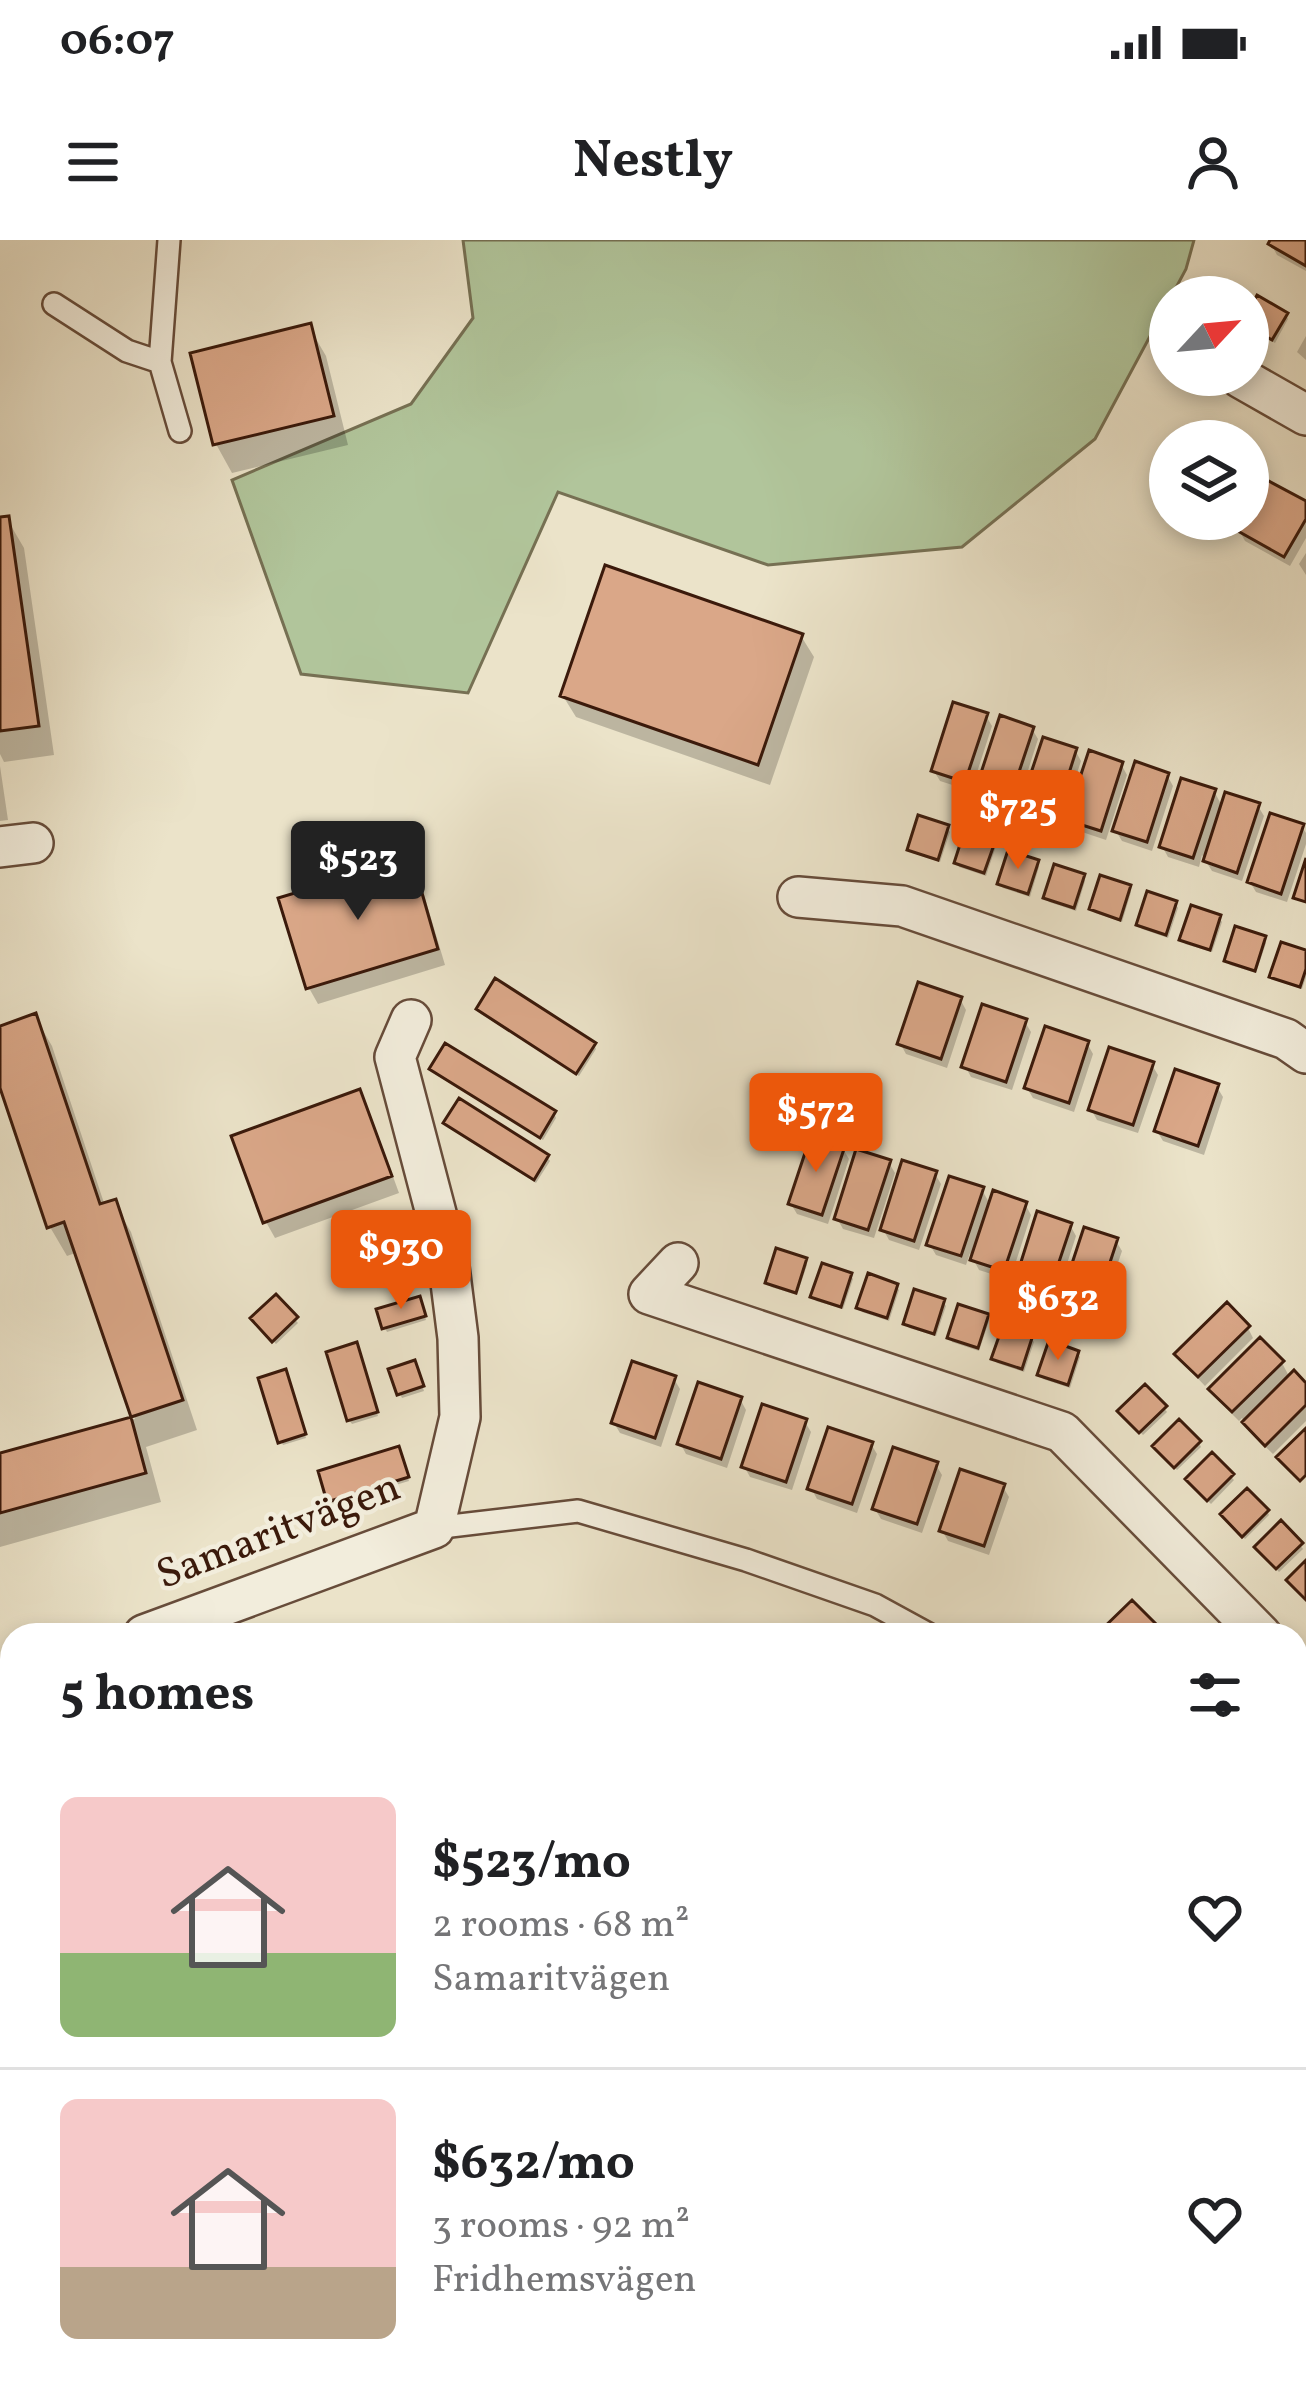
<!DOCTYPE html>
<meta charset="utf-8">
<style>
body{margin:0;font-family:Vollkorn,serif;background:#f6f6f6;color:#202124;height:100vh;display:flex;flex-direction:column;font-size:45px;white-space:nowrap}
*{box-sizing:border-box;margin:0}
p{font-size:39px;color:#757577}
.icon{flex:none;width:66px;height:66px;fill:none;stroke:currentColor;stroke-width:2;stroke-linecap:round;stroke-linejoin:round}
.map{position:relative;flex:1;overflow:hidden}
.side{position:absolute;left:0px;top:1383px;width:1308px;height:771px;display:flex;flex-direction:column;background:#fff;border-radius:36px 36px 0 0;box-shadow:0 6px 18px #0003}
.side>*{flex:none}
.needle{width:78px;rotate:64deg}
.controls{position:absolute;left:1149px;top:36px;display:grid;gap:24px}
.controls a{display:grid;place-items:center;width:120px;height:120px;border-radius:50%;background:#fff;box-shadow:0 6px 18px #0003;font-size:60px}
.price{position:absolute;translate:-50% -102px;padding:0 27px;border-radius:12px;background:#ea580c;color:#fff;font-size:39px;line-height:78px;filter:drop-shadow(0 3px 6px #0008)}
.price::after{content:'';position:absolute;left:50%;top:72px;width:36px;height:27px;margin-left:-18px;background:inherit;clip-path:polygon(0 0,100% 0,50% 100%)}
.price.selected{background:#222;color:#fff}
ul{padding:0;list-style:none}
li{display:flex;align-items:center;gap:36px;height:300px;padding:0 60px}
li+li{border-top:3px solid #e0e0e0}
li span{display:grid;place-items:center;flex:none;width:336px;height:240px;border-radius:18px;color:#555}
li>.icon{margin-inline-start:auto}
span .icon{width:144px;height:144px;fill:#fffc;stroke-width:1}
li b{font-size:51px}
h2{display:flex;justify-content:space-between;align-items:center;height:144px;padding:0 60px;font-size:51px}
.status{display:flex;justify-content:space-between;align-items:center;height:84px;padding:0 60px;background:#fff;direction:ltr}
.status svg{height:33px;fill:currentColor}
header{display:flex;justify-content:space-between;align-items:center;height:156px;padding:0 60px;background:#fff;font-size:54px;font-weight:700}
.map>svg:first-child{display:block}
</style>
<div class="status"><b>06:07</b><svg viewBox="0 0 49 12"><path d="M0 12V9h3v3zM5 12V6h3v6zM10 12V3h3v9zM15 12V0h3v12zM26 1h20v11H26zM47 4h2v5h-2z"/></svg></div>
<header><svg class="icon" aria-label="menu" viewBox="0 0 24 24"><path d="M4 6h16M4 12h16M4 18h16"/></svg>Nestly<svg class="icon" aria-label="person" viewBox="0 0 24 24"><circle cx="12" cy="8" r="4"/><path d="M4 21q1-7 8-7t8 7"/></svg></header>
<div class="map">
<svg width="1306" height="2152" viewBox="0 0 1306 2152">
<rect width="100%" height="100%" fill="#ebe3c9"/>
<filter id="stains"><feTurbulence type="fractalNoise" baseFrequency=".00167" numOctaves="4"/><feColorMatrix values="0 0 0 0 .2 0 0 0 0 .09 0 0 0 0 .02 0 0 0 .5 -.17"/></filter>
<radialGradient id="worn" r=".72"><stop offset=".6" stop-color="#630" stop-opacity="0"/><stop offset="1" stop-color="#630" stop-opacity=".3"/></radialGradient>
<!-- green -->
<path fill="#b1c59b" stroke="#767053" stroke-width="3" d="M 463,0 L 1194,0 L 1186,29 L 1095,199 L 962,307 L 768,325 L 558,252 L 468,453 L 301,434 L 232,240 L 411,164 L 473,78 Z"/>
<!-- shadow -->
<path fill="#0003" d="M 1274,0 L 1306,0 L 1306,31 L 1277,15 L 1271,4 Z
M 1286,75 L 1288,79 L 1275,103 L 1248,87 L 1248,78 Z
M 309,87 L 326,116 L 348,205 L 232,233 L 216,204 Z
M 1306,96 L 1306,120 L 1297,112 Z
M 1306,265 L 1306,298 L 1290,326 L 1245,301 L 1239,290 L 1248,275 Z
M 7,279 L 24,308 L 54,515 L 4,522 L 0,514 L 0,280 Z
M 1306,313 L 1306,335 L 1299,324 Z
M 801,396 L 814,417 L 770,545 L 576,477 L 563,456 Z
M 986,476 L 992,486 L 971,551 L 940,541 L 934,531 Z
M 1032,489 L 1038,499 L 1017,565 L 986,555 L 980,545 Z
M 1075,510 L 1081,521 L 1060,586 L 1030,576 L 1024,566 Z
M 1121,524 L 1127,535 L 1106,600 L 1076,590 L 1070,580 Z
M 0,526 L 8,580 L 0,581 Z
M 1167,535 L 1173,546 L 1152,611 L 1122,601 L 1116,591 Z
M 1214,551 L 1223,568 L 1258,566 L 1264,576 L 1242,641 L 1212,631 L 1202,615 L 1199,627 L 1168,617 L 1162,606 Z
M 1302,587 L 1306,593 L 1306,604 L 1287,662 L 1256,652 L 1250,642 Z
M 947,588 L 950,592 L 940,622 L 913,613 L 910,609 Z
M 994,601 L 996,606 L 986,636 L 959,627 L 957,623 Z
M 410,622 L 419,638 L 445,725 L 318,764 L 309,748 Z
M 1037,622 L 1039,627 L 1030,657 L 1003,648 L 1000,644 Z
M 1083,637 L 1085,641 L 1076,671 L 1049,662 L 1046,658 Z
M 1129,648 L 1131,652 L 1122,682 L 1095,673 L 1092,669 Z
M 1175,663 L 1178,668 L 1168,698 L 1142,689 L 1139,685 Z
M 1219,678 L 1222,682 L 1212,712 L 1185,704 L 1183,699 Z
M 1264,699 L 1266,703 L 1256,733 L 1230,725 L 1227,720 Z
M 1306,714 L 1306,737 L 1302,749 L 1275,740 L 1273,736 Z
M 960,759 L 966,770 L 947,828 L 906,814 L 900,803 Z
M 479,770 L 594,805 L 596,809 L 579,836 L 481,774 Z
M 35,777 L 52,806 L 105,966 L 114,963 L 131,992 L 197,1190 L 146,1207 L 161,1262 L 0,1307 L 0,1216 L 135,1179 L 78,1012 L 67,1016 L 50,987 L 0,839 L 0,789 Z
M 1025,782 L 1031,792 L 1012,850 L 971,837 L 965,826 Z
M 1087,803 L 1093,814 L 1074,872 L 1033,858 L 1027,848 Z
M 1152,825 L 1158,835 L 1138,893 L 1097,880 L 1091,869 Z
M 433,829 L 554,873 L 556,878 L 543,900 L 435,834 Z
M 1217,847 L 1223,857 L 1204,915 L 1163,901 L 1157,891 Z
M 359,852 L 368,868 L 399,953 L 275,998 L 266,982 L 235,898 Z
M 446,883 L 547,917 L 550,921 L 536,943 L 449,888 Z
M 843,909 L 849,919 L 828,984 L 797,974 L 791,964 Z
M 889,923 L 895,933 L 874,998 L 843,989 L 837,978 Z
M 935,934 L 941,944 L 919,1010 L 889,1000 L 883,989 Z
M 982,950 L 991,966 L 1025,964 L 1031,975 L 1010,1040 L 979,1030 L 970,1013 L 966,1025 L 936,1015 L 930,1005 Z
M 1070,985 L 1076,996 L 1055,1061 L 1024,1051 L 1019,1040 Z
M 1116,1001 L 1122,1011 L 1100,1076 L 1070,1067 L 1064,1056 Z
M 805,1021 L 807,1025 L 797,1055 L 771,1047 L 768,1042 Z
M 850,1035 L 853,1039 L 843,1069 L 816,1061 L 814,1056 Z
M 896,1046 L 899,1050 L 889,1081 L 862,1072 L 860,1068 Z
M 276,1058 L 298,1083 L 276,1104 L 256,1083 Z
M 943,1062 L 946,1066 L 936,1096 L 909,1088 L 906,1083 Z
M 421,1063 L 426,1080 L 387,1092 L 385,1088 Z
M 987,1076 L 989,1081 L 979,1111 L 952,1102 L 950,1098 Z
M 1248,1088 L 1253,1098 L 1205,1146 L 1184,1124 L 1178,1114 Z
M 1031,1098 L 1034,1102 L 1024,1132 L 997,1123 L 994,1119 Z
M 358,1110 L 378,1176 L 352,1184 L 349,1180 Z
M 1077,1113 L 1080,1117 L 1070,1148 L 1043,1139 L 1041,1134 Z
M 1282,1123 L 1290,1138 L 1306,1147 L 1306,1181 L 1273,1214 L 1251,1193 L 1242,1178 L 1239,1181 L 1218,1160 L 1212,1149 Z
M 416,1127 L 424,1151 L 402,1158 L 400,1154 Z
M 287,1137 L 306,1198 L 283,1205 L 281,1201 Z
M 674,1139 L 680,1149 L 661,1207 L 620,1193 L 614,1183 Z
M 740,1159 L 746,1170 L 727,1228 L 686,1214 L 680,1203 Z
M 1164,1168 L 1167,1172 L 1143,1195 L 1123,1175 Z
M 805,1182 L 811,1192 L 792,1250 L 750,1237 L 744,1226 Z
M 1199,1203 L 1201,1207 L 1177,1230 L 1158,1210 Z
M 871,1204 L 877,1214 L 857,1273 L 817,1259 L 811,1248 Z
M 400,1214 L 409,1241 L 332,1264 L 330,1260 Z
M 1212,1217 L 1234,1240 L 1211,1264 L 1191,1244 Z
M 936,1225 L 942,1235 L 922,1293 L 881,1279 L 875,1269 Z
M 1003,1247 L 1009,1257 L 989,1315 L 948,1301 L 942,1290 Z
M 1267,1271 L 1269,1275 L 1245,1299 L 1226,1279 Z
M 1300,1305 L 1303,1309 L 1279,1332 L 1260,1312 Z
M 1296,1530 L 1306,1540 L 1306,1558 L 1296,1568 Z"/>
<!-- building -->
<path fill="#daa788" stroke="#3b1a0b" stroke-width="3" d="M 1270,0 L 1306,0 L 1306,26 L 1268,4 Z
M 1257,55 L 1288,73 L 1272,100 L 1248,86 L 1248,72 Z
M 311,83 L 334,176 L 213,205 L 190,113 Z
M 1265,239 L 1306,261 L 1306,279 L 1284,317 L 1236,290 L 1242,279 L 1248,279 L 1248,269 Z
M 9,276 L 39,486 L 0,491 L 0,277 Z
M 605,325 L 803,394 L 758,525 L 560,456 Z
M 953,462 L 988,473 L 965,542 L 931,531 Z
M 1000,475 L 1034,487 L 1011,556 L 977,545 Z
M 1043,497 L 1077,508 L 1055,577 L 1020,566 Z
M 1089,510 L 1123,522 L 1101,591 L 1066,580 Z
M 1135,521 L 1169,533 L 1147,602 L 1112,591 Z
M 1181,538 L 1216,549 L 1193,618 L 1159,607 Z
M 1225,552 L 1260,563 L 1237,633 L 1203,621 Z
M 1270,573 L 1304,584 L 1281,654 L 1247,642 Z
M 918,575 L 949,585 L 938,620 L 907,610 Z
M 965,589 L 996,599 L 984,633 L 954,623 Z
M 1008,610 L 1039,620 L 1028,654 L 997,644 Z
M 412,618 L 438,709 L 306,749 L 278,658 Z
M 1306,618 L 1306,662 L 1293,658 Z
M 1054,624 L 1085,634 L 1074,668 L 1043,658 Z
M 1100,635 L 1131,645 L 1120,680 L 1089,669 Z
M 1147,651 L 1177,661 L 1166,695 L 1136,685 Z
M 1191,665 L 1221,675 L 1210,710 L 1179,700 Z
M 1235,686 L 1266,696 L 1255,731 L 1224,721 Z
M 1281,702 L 1306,710 L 1306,729 L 1300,747 L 1269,737 Z
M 495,738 L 596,803 L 576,834 L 476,769 Z
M 918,742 L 962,757 L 941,819 L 897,804 Z
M 982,764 L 1027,779 L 1006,842 L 961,827 Z
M 36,773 L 100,964 L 116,959 L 183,1160 L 131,1177 L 64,982 L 47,988 L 0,848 L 0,786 Z
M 1045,786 L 1089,801 L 1069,863 L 1024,848 Z
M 445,803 L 556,871 L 540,898 L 429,829 Z
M 1109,807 L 1154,822 L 1133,885 L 1088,870 Z
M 1175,829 L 1219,844 L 1198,906 L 1154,891 Z
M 360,849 L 392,936 L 263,983 L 231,896 Z
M 459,858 L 549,915 L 534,940 L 443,883 Z
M 811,895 L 845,906 L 822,975 L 788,964 Z
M 856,909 L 891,920 L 868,990 L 834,979 Z
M 902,920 L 937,931 L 914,1001 L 880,990 Z
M 949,936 L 984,947 L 961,1016 L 926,1005 Z
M 993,950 L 1027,962 L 1004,1031 L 970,1020 Z
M 1037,971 L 1072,983 L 1049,1052 L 1015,1041 Z
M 1084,987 L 1118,998 L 1095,1068 L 1061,1057 Z
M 776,1008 L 807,1018 L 796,1053 L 765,1043 Z
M 822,1023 L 852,1033 L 841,1067 L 810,1057 Z
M 868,1033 L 898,1044 L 887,1078 L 856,1068 Z
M 914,1049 L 945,1059 L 934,1094 L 903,1084 Z
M 276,1054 L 298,1077 L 272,1102 L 250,1078 Z
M 420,1056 L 426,1076 L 382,1089 L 376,1069 Z
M 1227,1062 L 1250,1086 L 1198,1137 L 1174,1114 Z
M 958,1064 L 989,1074 L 978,1108 L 947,1098 Z
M 1003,1085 L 1033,1095 L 1022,1129 L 991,1119 Z
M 1260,1097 L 1284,1121 L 1232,1172 L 1208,1149 Z
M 1049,1100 L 1079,1111 L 1068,1145 L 1037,1135 Z
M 357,1102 L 378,1172 L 347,1181 L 326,1112 Z
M 415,1120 L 424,1146 L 397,1155 L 388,1129 Z
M 632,1121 L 676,1136 L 655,1198 L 611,1183 Z
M 286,1129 L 306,1194 L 278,1203 L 258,1138 Z
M 1294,1130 L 1306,1143 L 1306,1165 L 1265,1206 L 1242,1182 Z
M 698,1142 L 742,1157 L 721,1219 L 677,1204 Z
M 1145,1144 L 1167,1166 L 1139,1193 L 1117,1171 Z
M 762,1164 L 807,1179 L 786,1242 L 741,1227 Z
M 131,1177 L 146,1233 L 0,1273 L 0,1213 Z
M 1179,1179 L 1201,1201 L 1174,1228 L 1152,1206 Z
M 828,1187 L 873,1202 L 852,1264 L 807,1249 Z
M 1306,1188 L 1306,1235 L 1300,1241 L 1276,1217 Z
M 399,1206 L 409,1237 L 327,1262 L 318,1231 Z
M 893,1207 L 938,1222 L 917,1284 L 872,1269 Z
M 1212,1212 L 1234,1234 L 1207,1261 L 1185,1239 Z
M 960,1229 L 1005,1244 L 984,1306 L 939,1291 Z
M 1247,1248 L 1269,1270 L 1242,1297 L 1220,1274 Z
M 1281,1280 L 1303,1303 L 1276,1329 L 1254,1307 Z
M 1306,1320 L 1306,1360 L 1286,1340 Z
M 1132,1360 L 1165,1393 L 1163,1395 L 1096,1395 Z
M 1306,1572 L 1306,1634 L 1296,1623 L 1296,1582 Z
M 12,1711 L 12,1791 L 0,1762 L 0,1716 Z
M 159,2142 L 535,2142 L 539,2152 L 163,2152 Z"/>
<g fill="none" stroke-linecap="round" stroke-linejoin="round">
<defs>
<path id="lane" d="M 169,0 L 160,122 L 180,191
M 54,64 L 127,111 L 160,122
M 434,1288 L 578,1271 L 746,1320 L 875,1365 L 930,1395
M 1296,1728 L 1306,1737
M 0,1830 L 12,1859
M 113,2142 L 117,2152
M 714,2152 L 738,2142"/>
<path id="street" d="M 1241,138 L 1306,175
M 0,607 L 33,603
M 798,657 L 902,666 L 1286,799 L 1306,813
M 678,1023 L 649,1054 L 1062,1192 L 1261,1395
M 144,1395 L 434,1288 L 460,1177 L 458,1098 L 448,1019 L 395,817 L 411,780
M 1296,1430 L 1306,1440
M 0,1445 L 12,1441
M 1296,1855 L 1306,1845
M 0,2136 L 7,2152
M 1003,2152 L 1015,2142"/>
<path id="secondary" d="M 1296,2110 L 1306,2099
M 1258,2152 L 1267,2142"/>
</defs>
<!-- lane casing -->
<use href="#lane" stroke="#674c3a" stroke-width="26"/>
<!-- street casing -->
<use href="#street" stroke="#674c3a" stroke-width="44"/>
<!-- secondary casing -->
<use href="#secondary" stroke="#3b1a0b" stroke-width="62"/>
<!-- lane -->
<use href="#lane" stroke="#f2eddc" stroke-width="21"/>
<!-- street -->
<use href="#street" stroke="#f2eddc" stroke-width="39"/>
<!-- secondary -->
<use href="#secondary" stroke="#f2eddc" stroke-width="57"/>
</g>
<g text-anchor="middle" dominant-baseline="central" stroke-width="9" stroke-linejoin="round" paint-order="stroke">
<!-- street labels -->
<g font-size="42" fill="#3b1a0b" stroke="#f2eddc">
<text transform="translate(279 1293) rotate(-21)">Samaritvägen</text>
</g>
</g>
<rect width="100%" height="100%" filter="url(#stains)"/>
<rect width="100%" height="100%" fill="url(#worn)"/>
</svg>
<div class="controls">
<a><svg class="needle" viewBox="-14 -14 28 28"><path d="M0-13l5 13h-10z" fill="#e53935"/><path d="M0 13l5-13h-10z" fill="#757577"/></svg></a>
<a><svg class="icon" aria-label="layers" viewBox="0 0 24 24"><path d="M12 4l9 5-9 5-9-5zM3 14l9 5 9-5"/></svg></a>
</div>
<b class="price" style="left:1018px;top:632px">$725</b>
<b class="price selected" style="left:358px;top:683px">$523</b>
<b class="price" style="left:816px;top:935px">$572</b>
<b class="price" style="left:401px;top:1072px">$930</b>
<b class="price" style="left:1058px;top:1123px">$632</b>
<section class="side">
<h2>5 homes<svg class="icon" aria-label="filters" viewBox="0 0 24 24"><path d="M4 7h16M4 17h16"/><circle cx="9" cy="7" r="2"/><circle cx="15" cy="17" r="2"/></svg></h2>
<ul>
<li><span style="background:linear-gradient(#f6c9c9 65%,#8fb573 0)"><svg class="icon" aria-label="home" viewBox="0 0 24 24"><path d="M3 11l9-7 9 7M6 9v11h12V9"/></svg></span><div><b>$523/mo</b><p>2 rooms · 68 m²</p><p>Samaritvägen</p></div><svg class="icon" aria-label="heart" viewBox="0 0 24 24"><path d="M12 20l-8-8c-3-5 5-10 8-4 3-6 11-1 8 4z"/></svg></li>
<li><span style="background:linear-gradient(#f6c9c9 70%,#b9a48a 0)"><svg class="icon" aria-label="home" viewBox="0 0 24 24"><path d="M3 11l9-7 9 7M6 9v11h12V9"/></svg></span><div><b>$632/mo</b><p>3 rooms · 92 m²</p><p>Fridhemsvägen</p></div><svg class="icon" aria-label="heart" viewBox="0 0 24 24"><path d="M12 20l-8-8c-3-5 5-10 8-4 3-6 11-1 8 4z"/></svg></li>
</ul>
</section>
</div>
